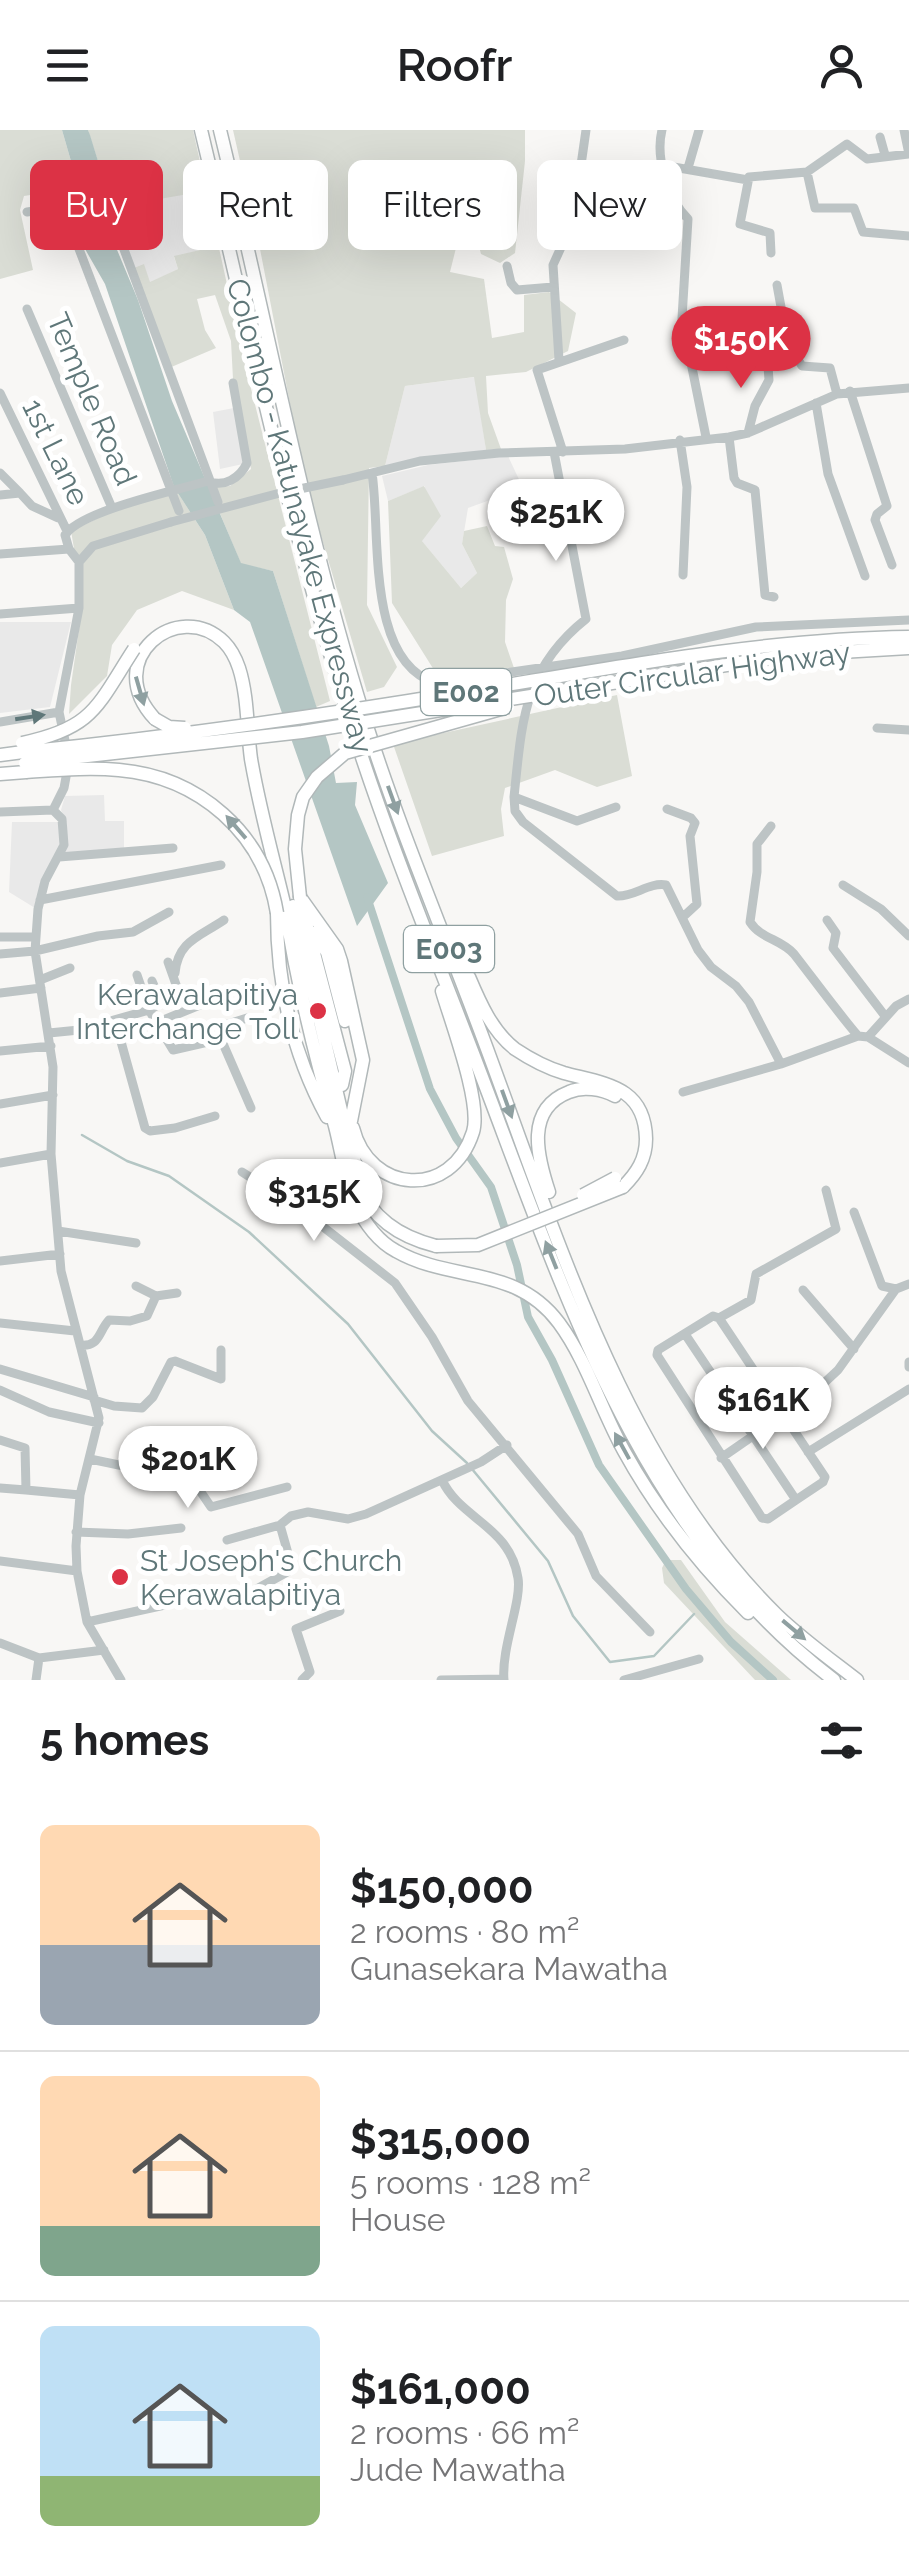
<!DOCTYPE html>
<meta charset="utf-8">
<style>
body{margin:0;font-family:Raleway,sans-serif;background:#f2f2f2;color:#202124;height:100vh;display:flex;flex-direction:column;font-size:38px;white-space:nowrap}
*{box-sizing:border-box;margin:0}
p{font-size:32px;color:#757577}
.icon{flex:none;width:55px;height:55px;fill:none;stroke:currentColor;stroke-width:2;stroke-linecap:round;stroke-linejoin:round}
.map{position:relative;height:1550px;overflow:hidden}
.side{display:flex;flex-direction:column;background:#fff;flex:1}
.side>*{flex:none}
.banner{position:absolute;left:30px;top:30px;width:850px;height:90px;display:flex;gap:20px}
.price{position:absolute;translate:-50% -85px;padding:0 22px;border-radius:35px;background:#fff;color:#222;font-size:32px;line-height:65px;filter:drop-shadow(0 2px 5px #0008)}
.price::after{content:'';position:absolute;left:50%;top:60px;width:30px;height:22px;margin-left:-15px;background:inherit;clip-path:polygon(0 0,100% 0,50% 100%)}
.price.current{background:#dc3245;color:#fff}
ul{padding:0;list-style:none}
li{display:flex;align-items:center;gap:30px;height:250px;padding:0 40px}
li+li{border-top:2px solid #e0e0e0}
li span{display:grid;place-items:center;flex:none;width:280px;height:200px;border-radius:15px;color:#555}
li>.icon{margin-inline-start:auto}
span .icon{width:120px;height:120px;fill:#fffc;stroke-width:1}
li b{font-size:42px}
h2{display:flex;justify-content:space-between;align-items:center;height:120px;padding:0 40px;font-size:42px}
.pill{padding:0 35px;border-radius:15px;background:#fff;box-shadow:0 10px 40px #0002;font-size:35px;line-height:90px}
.pill.current{background:#dc3245;color:#fff}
header{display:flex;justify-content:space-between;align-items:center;height:130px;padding:0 40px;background:#fff;font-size:45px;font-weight:600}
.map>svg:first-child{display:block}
</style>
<header><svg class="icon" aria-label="menu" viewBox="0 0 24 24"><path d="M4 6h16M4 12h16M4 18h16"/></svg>Roofr<svg class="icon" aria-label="person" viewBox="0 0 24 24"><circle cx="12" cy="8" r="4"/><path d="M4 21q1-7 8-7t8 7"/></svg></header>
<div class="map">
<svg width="909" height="1550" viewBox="0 0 909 1550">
<rect width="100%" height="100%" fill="#f8f7f5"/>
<!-- built -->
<path fill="#e9e9e9" d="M 194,62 L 200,120 L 174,127 L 178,139 L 150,153 L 134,138 L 115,77 Z
M 475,247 L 486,320 L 385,336 L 405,256 Z
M 234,278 L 243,334 L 220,339 L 213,282 Z
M 508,326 L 523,358 L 468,378 L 462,414 L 477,443 L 461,458 L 421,410 L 425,356 L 388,371 L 382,346 L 428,335 Z
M 0,492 L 71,492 L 50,577 L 0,583 Z
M 104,665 L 105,691 L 124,691 L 124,720 L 64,724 L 67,694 L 61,680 L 65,666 Z
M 12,692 L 59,692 L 61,713 L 35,778 L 9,762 Z"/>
<!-- green -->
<path fill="#daddd5" d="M 0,0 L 62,0 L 75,45 L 62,60 L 24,66 L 20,80 L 33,140 L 0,149 Z
M 88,0 L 193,0 L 243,227 L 330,571 L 316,577 L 273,441 L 241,434 L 209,357 L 230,356 L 251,339 L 233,249 L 231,211 L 215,165 L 197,169 L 205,200 L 216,218 L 169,238 L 134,138 L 144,134 L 150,152 L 178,139 L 174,126 L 200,120 L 194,63 L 108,78 L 105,54 Z
M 233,0 L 525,0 L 525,31 L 515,123 L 500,133 L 481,124 L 477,109 L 459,106 L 450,142 L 484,149 L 492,208 L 524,202 L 524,165 L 549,162 L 576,183 L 568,221 L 526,242 L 486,246 L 488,283 L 501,319 L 486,320 L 474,247 L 405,256 L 385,336 L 369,338 L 367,475 L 397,537 L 384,557 L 367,562 L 305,351 L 260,119 Z
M 424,356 L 441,386 L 422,411 L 461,458 L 477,443 L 462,414 L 464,401 L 487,396 L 495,416 L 504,417 L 513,449 L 506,470 L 505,512 L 514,538 L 434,540 L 392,473 L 388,371 Z
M 178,363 L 205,405 L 234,480 L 182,461 L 137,480 L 112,515 L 107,546 L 69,584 L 71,555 L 83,471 L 71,401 L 115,380 Z
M 617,565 L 632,646 L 597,657 L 555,640 L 505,658 L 501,679 L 504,706 L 432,726 L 393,614 Z
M 666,1430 L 681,1430 L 725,1492 L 791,1550 L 755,1550 L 664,1453 L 662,1438 Z"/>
<!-- water -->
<path fill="#b4c6c4" d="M 62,0 L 88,0 L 90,5 L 105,54 L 110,103 L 138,170 L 172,271 L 241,433 L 273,441 L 329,616 L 336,653 L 357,652 L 355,675 L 388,753 L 357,796 L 250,492 L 234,480 L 205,405 L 174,357 L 105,154 L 81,112 L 83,102 L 75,96 L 74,88 L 83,87 L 75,64 L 62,60 L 75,45 Z"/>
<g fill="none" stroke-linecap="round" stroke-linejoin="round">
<!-- stream -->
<path stroke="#b4c6c4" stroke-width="2.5" d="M 82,1005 L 127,1031 L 169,1046 L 249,1102 L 348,1194 L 432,1301 L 467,1333
M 472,1339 L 548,1431 L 573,1486 L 610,1532 L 654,1526 L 694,1484"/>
<!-- canal -->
<path stroke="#b4c6c4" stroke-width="8" d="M 367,767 L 430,959 L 456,1008 L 491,1057 L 517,1135 L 528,1187 L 552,1230 L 599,1335 L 686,1459 L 731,1512 L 773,1550"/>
<defs>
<path id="highway" d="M 201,0 C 248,196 289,394 349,587 C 388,712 439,833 485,955 C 566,1169 644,1407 834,1550
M 220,0 C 268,197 304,396 365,590 C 401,704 449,815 490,927 C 560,1117 629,1340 777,1485 C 802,1509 830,1529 857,1550
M 155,589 C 100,530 178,467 224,512 C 231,519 236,529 239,538 C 248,566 247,600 251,629 C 260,682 275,734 287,786
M 0,625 L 23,622
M 0,644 L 26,642
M 300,767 L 337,819 L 341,831 L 363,930 L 351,991
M 301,774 L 345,941 L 342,955
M 293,776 L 348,1010 L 363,1057
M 286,782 C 297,855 315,926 335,996 C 342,1023 345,1051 357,1076 C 365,1094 379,1112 396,1121 C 452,1153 515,1134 559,1193 C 587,1231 601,1280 624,1321 C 657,1381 700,1435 748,1483
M 277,783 C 277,857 292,923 327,987
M 314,803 L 327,822 L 345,891
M 469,847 C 480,873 492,901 515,919 C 530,929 547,938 564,943 C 605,954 645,956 646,1009 C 646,1029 637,1043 623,1057
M 353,998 C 369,1063 451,1071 473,1002 C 482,973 451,892 442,861
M 355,1052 C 373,1088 397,1106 436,1116
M 549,1062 C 537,1026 525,979 569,962 C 583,956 602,959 615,966"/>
</defs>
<!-- highway casing -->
<use href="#highway" stroke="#b1b8b9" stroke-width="15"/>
<!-- minor -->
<path stroke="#bdc4c5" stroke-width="9" d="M 662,0 C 655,28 668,69 688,89 L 682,188 L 706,307
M 904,0 L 909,24
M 880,7 L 885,25
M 662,35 L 748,50
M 688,38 L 699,0
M 807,42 L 815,78 L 854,78 L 863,102 L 909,106
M 577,59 L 630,52
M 110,64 L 116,98 L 218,372
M 27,82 L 63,77 L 179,381
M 560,116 L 628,102
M 771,123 L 770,103 L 740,94 L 749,47 L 807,42 L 847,14 L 867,29 L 909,24
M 507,136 L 511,153 L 517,160 L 553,157
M 777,155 C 782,182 786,213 802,236 L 830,238 L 837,264
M 27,179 L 112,378
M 559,230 L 553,135 L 573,91 L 586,0
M 850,261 L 887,376 L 877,384 L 875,390 L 892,435
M 0,263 L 67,401
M 816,273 L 828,344 L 865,446
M 748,303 L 755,276 L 769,250 L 767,223
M 729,307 L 734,348 L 737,353 L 755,360 L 765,465 L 774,467
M 680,310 L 687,357 L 683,445
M 554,322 L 586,489 C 523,539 522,592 514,667 L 515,681 L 523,692 L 617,766 C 634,767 649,752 666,755 L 698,820 L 711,837 L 736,856 L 749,872 L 781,934 L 858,906 L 868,907 L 909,933
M 563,322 L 537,240 L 624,210
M 0,343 L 20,363
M 372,343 C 381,400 365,532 436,553 L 622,526 L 756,497 L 909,490
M 343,350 L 420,331 L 499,323 L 625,319 L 729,307 L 748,303 L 837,264 L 909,258
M 0,365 L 20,363 L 32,376 L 58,388
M 493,379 L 559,359
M 0,424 L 69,419
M 79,432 L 69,419 L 65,405 C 80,381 177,360 208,351 C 224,358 240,348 247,333 L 233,253
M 0,484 L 79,478
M 0,592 L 59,582
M 877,598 L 909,600
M 67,620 L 59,582 L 79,478 L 79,432 L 93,416 L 171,392
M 68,636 L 64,658 L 53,680 L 62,689 L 64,715 L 45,751 L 38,779 L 35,821 L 53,937 L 51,1024 L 61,1141 L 99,1288 L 80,1365 L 76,1416 L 77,1441 L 87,1492 L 121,1550
M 514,667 L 577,691 L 616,677
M 667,679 L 691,688 L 695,693 L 690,706 L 697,774 L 684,786
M 0,682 L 53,680
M 771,696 L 757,714 L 757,742 L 750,792 C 761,809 781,809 794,824 C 815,851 836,880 858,906
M 59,727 L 173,718
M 843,755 L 881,779 L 909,806
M 40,770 L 221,735
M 827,790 L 836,803 L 833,818 L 885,886
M 0,807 L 35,807
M 0,824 L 35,821 L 98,806 L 133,802 L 169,782
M 175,843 C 178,811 199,807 224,790
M 137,845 L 149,880 L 179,863 L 168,832
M 40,850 L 70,838
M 152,851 L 161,872
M 0,863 L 41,858
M 247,888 L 225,895 L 221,909 L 251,978
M 115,890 L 145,998 L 150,1001 L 175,998 L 215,986
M 156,893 L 212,870
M 49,903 L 79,900 L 149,880 L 173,920 L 221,909
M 868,907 L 896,876 L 909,869
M 0,921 L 51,916
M 683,962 L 781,934
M 0,974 L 53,965
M 0,1033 L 51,1024
M 242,1042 L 299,1078 L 395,1153 L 432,1207 L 468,1271 L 578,1404 L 596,1446 L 650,1502
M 854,1082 L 882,1156 L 896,1159
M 58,1101 L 136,1113
M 0,1131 L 60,1124
M 136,1156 L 156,1166
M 803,1160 L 854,1219
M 719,1188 L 751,1170 L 756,1144 L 836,1099 L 826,1060
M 0,1193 L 75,1201
M 685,1204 L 796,1370 L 823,1352 L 825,1347 L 719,1188 L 713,1186 L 658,1220 L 657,1225 L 762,1388 L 768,1389 L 796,1370
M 80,1215 C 100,1217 98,1202 109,1190 L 130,1191 L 147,1186 L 156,1166 L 177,1163
M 909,1232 L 909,1237
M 0,1239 L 94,1267
M 0,1260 L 49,1282 L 99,1293
M 94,1270 L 114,1276 L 142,1278 L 153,1267 L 171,1232 L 175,1231 L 221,1249 L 221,1220
M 0,1310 L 25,1318 L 26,1360 L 80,1365
M 808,1322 L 909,1259
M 721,1328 L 809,1267 L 838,1240 L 896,1159 L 909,1154
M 90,1329 L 162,1344 L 183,1343 L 190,1346 L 211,1377 L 287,1357
M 442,1350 C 460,1389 510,1396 518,1448 C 522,1471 501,1518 504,1550
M 0,1358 L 26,1360
M 76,1402 L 128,1404 L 181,1398
M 227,1410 L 280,1395 L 291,1386 L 308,1382 L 348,1389 L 366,1384 L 481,1332 L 507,1315
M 0,1431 L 77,1441
M 87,1492 L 174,1473 L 210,1461 L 221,1462 L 233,1472 L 289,1441 L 291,1434 L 280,1395
M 0,1513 L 39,1528 L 104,1520
M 36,1550 L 39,1528
M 302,1550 L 310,1542 L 296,1499 L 340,1481
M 441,1550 L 504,1549
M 624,1550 L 699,1529"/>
<!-- highway -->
<use href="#highway" stroke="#fff" stroke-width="12"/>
<defs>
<path id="highway-bridge" d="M 155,589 L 169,597 L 185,598
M 22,613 C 94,598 97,576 134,519
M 23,622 C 169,607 313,587 458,563 C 607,539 758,509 909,507
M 25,633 L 302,602 L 790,525 L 909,518
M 26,642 C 57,640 88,637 119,640 C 199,647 264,703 277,783
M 300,767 L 295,719 L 298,685 L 303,667 L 317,647 L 345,623 L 508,577
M 583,1065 L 615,1048
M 436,1116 L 478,1115 L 623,1057"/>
</defs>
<!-- highway-bridge casing -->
<use href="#highway-bridge" stroke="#b1b8b9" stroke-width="15" stroke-linecap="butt"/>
<!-- minor-bridge -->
<path stroke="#bdc4c5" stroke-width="9" d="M 171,392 L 280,363 L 343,350"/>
<!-- highway-bridge -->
<use href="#highway-bridge" stroke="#fff" stroke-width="12"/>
</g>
<!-- one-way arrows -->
<defs><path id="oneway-solid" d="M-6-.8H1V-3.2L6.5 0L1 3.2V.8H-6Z" transform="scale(2.5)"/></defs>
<g fill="#8fa0a1">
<use href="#oneway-solid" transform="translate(140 561) rotate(74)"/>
<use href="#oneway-solid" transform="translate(393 670) rotate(70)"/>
<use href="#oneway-solid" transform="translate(236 697) rotate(-131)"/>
<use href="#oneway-solid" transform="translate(507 974) rotate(70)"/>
<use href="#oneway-solid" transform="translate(551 1125) rotate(-112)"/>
<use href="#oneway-solid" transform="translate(622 1316) rotate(-119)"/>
<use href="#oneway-solid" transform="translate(794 1500) rotate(40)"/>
</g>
<use fill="#5f7779" href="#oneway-solid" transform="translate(30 587) rotate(-9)"/>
<!-- markers -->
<g fill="#dc3245" stroke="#fff" stroke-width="4">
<circle cx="318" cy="881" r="10"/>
<circle cx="120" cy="1447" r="10"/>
</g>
<g text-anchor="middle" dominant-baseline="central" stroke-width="10" stroke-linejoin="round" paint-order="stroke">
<!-- shield labels -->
<g fill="#fff" stroke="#8fa0a1" stroke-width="2.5">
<rect x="421" y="539" width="90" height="46" rx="8"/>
<rect x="404" y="796" width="90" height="46" rx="8"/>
</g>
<g font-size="28" font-weight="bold" fill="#5f7779">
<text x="466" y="562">E002</text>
<text x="449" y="819">E003</text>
</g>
<!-- street labels -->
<g font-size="30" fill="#5f7779" stroke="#fff">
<text transform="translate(92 269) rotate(67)">Temple Road</text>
<text transform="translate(56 322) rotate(64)">1st Lane</text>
<text transform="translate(300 386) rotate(75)">Colombo - Katunayake Expressway</text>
<text transform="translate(692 544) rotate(-8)">Outer Circular Highway</text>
</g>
<!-- poi labels -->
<g font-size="30" fill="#5f7779" stroke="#fff" text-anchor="end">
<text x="298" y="864">Kerawalapitiya<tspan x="298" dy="34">Interchange Toll</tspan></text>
<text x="140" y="1430" text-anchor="start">St Joseph's Church<tspan x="140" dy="34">Kerawalapitiya</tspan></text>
</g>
</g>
</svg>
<b class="price current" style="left:741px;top:261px">$150K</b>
<b class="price" style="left:556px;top:434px">$251K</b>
<b class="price" style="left:314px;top:1114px">$315K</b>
<b class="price" style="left:763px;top:1322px">$161K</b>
<b class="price" style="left:188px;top:1381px">$201K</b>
<div class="banner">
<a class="pill current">Buy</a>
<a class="pill">Rent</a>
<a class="pill">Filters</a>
<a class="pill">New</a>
</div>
</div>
<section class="side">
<h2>5 homes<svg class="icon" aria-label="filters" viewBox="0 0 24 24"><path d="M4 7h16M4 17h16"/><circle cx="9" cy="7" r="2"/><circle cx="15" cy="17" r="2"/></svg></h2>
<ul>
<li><span style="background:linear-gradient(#ffd9b3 60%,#9aa5b1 0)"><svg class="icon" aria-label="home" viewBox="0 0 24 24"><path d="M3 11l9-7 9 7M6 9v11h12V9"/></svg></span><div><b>$150,000</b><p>2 rooms · 80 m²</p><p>Gunasekara Mawatha</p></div></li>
<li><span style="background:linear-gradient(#ffd9b3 75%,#7fa58c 0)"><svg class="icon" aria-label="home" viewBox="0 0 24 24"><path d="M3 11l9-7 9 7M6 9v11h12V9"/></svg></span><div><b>$315,000</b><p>5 rooms · 128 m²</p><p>House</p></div></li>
<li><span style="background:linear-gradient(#bfe0f5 75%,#8fb573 0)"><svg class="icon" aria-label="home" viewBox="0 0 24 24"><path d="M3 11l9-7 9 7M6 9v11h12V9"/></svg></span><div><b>$161,000</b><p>2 rooms · 66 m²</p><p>Jude Mawatha</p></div></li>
</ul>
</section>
